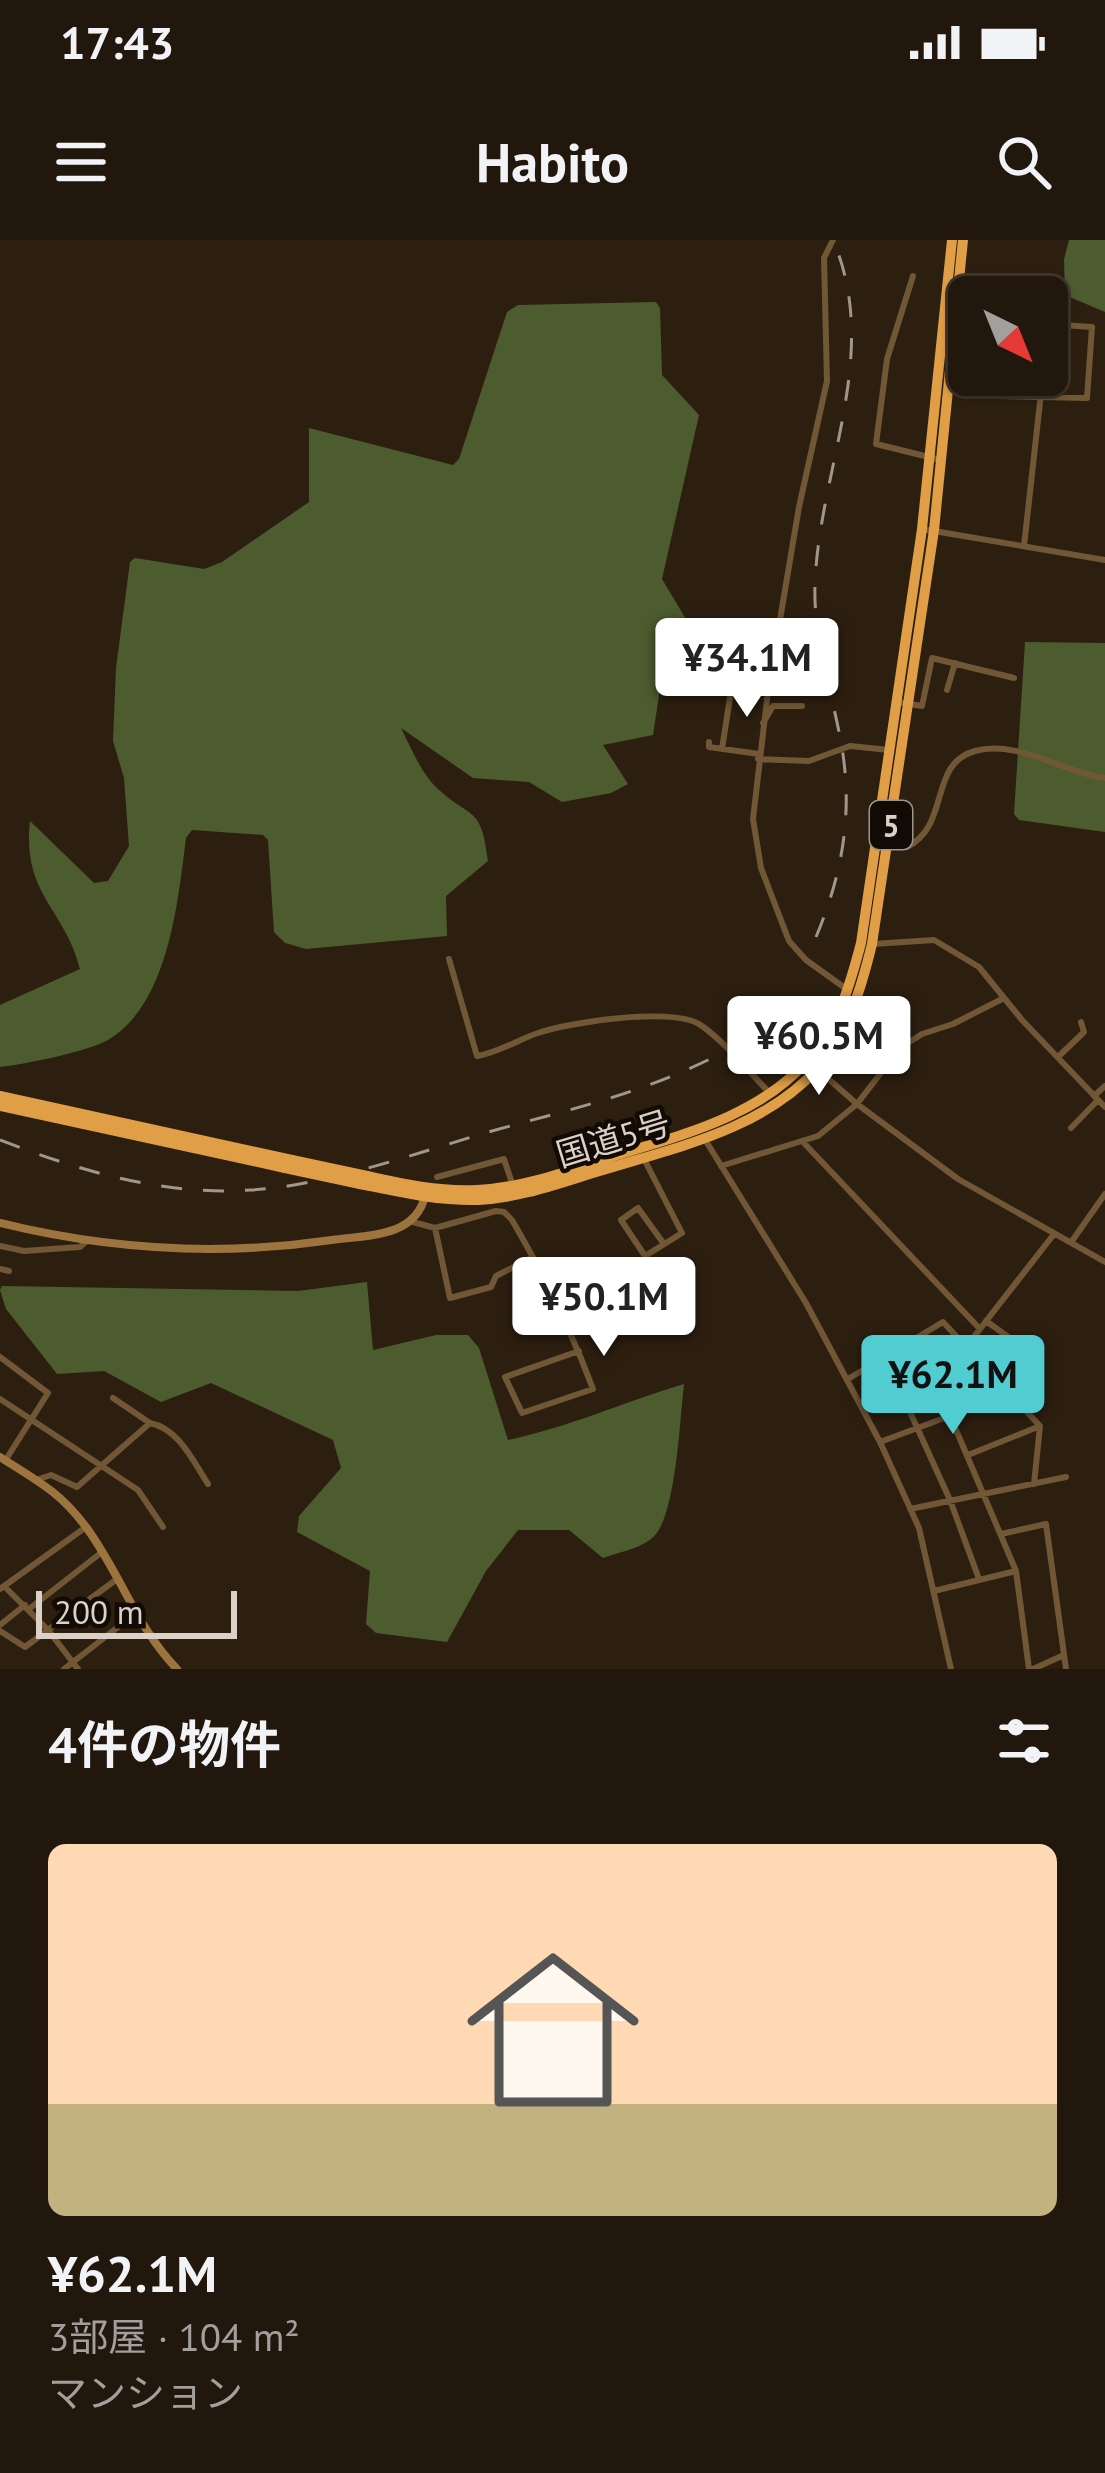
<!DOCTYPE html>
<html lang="ja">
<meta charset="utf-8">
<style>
body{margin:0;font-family:"PT Sans","Noto Sans JP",sans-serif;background:#2e241a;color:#f1f3f6;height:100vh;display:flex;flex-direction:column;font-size:45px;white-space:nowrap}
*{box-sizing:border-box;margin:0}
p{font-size:39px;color:#a29f9d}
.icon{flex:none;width:66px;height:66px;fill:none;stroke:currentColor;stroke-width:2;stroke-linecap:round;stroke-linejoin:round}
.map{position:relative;height:1429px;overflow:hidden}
.details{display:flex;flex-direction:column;background:#22170c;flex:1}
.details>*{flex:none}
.needle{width:78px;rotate:137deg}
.controls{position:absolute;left:948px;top:36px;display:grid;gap:24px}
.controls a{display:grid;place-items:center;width:120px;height:120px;border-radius:18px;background:#22170c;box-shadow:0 3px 9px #0004,0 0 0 3px #3f362d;font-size:60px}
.scale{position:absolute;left:36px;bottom:30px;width:201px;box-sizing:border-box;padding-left:12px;border:6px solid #dbd1c8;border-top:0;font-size:33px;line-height:42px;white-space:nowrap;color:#dbd1c8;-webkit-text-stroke:9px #110a05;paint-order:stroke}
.price{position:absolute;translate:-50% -102px;padding:0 27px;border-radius:12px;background:#fff;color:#222;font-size:39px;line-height:78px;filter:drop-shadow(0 3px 6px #0008)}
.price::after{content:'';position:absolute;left:50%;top:72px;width:36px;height:27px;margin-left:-18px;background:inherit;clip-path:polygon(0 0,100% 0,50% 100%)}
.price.on{background:#51ccd1;color:#111}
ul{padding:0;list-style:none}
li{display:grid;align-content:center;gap:24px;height:636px;padding:0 48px}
li span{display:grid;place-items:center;height:372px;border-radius:18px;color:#555}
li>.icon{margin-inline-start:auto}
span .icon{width:216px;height:216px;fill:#fffc;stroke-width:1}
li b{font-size:51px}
h2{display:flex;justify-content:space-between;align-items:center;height:144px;padding:0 48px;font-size:51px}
.status{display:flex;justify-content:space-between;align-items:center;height:84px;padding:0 60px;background:#22170c;direction:ltr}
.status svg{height:33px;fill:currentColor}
header{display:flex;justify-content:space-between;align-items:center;height:156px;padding:0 48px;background:#22170c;font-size:54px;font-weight:700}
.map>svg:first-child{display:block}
</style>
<div class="status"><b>17:43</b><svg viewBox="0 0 49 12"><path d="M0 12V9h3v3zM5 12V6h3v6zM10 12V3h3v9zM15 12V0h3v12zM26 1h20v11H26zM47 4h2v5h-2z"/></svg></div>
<header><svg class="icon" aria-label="menu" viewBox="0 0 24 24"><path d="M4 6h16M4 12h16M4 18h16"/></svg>Habito<svg class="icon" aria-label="search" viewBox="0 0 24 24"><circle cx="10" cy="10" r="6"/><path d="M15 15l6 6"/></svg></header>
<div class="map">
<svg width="1105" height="1429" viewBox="0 0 1105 1429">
<rect width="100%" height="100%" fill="#2d1f10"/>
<!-- forest -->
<path fill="#4d5c2f" d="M 1069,0 L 1105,0 L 1105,72 L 1065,55 L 1064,19 Z
M 656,62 L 660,68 L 662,135 L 699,175 L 662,339 L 693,391 L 668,396 L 653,495 L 603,505 L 628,544 L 611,553 L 562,562 L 529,542 L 473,538 L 401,488 C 409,504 422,534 435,546 C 471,581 481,563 488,621 L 446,656 L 447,696 L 306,709 L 285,703 L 274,692 L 268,600 L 263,595 L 192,590 L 186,598 C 178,660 169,764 108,800 C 86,812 26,824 0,827 L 0,765 L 80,729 C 65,668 22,655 30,581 L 94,643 L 108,641 L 129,606 L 124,538 L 113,501 L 116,428 L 130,322 L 135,318 L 204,329 L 222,322 L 309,262 L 309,188 L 453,225 L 459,219 L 507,72 L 518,65 Z
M 1025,402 L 1105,403 L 1105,592 L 1019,580 L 1014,574 Z
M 367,1042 L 373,1110 L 436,1095 L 468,1095 L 479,1108 L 508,1200 C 569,1187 624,1162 684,1144 C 680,1179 676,1269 656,1294 C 645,1308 619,1312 603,1318 L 569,1290 L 518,1290 L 486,1331 L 447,1402 L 376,1393 L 366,1384 L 370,1331 L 297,1292 L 299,1276 L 341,1228 L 333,1200 L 211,1143 L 161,1162 L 104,1131 L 57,1134 L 6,1069 L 0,1050 L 2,1046 L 298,1051 Z"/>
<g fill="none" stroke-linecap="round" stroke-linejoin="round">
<!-- street -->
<path stroke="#715736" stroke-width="6" d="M 833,0 L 824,18 L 827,141 L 799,267 L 768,451 L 753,579 L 761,628 L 789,701 L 806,720 L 845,748
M 913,36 L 887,119 L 876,204 L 941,220
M 1047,102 L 1049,84
M 1002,135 L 998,156 L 1087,158 L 1092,87 L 1047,84
M 922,289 L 1105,320
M 1024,306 L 1043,135
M 691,437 L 768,451
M 947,450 L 955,423
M 897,462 L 922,466 L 932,418 L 1014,438
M 763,483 L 773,466 L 802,466
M 709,502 L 709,507 L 759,514
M 722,509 L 732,445
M 758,519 L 809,521 L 850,506 L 889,510
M 886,604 L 907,607 C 951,585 928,524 975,511 C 1017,499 1064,533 1105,538
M 873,704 L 934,700 L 979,727 L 1022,780 L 1105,867
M 449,719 L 477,816 C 498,813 517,800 538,793 C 569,782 676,766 702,786 C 727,804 747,830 769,852
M 1058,817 L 1084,792 L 1081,782
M 808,821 L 857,864 L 958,939 L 1105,1022
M 1094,856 L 1105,846
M 1071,888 L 1098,860
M 704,898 L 806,1063 L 880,1202 L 919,1288 L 951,1429
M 803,902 L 980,1089
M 643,917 L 682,993 L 645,1016 L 621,980 L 638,968 L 664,1004
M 721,926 L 818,896 L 857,864 L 900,808 L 922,794 L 953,784 L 1004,758
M 437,937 L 504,919 L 513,946
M 409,981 L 435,988 L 496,971 L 504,972 L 512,980 C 544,1035 571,1090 593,1149 L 522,1173 L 505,1137 L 579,1111
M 435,988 L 450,1058 L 491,1047 L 496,1036 L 533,1017
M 1072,1001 L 1105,954
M 0,1006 L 24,1011 L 80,1007 L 88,1000
M 0,1029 L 9,1031
M 986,1081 L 1014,1101
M 917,1098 L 1016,1331 L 1029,1429
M 966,1107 L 1054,994
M 0,1117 L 48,1153 L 5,1221
M 885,1117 L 950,1260 L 979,1339
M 848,1139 L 943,1082 L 1040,1186 L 1034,1244
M 938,1148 L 988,1129
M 113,1158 L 150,1183
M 0,1159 L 138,1250 L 163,1287
M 880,1202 L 1011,1153
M 968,1215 L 1040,1186
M 39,1239 L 51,1235 L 77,1247 L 150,1183 C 179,1189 193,1221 208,1244
M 910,1269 L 1066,1237
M 1001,1294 L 1046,1284 L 1066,1429
M 4,1346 L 48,1390 L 78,1429
M 0,1349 L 86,1287
M 934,1351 L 1016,1331
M 29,1369 L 102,1312
M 0,1385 L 25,1365
M 0,1391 L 25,1407 L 117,1339
M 64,1429 L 136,1373
M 1033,1429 L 1064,1415"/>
<!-- secondary -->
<path stroke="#9e743e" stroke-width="8" d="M 0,983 C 109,1010 222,1016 332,1000 C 366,995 415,998 425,956
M 0,1217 C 36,1240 59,1251 86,1287 C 120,1333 137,1388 177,1429"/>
<!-- highway -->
<path stroke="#e09e46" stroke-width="10" d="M 0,856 L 292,920
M 0,866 L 285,928
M 367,936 C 403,944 439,952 477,950 C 523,948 568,931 611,917 C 681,895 758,877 808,820 C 838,787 850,745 861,703 L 922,289 L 952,0
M 360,944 C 399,952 437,961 478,960 C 521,958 562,942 603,930 C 677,907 763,889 817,829 C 848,793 861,749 872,704 L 934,290 L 963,0"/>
<!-- rail -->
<path stroke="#a1968b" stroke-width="3" stroke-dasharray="21 21" stroke-linecap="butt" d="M 816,697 C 842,635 853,575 842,508 C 833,454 813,400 815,344 C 819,229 882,114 833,0
M 0,900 C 80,931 164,956 251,950 C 326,946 419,912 492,891 C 571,869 636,855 710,819"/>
<!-- highway-bridge -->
<path stroke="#e09e46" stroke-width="10" d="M 292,920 L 367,936
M 285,928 L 360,944"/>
</g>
<g text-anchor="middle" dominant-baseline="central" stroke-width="9" stroke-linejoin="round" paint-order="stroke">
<!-- shield labels -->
<rect fill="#110a05" stroke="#9e958e" stroke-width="3" x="870" y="561" width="42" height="48" rx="9"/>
<g font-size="30" font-weight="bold" fill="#dbd1c8">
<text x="891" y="585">5</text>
</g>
<!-- street labels -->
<g font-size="33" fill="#dbd1c8" stroke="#110a05">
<text transform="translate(613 898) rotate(-17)">国道5号</text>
</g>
</g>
</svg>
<div class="controls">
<a><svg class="needle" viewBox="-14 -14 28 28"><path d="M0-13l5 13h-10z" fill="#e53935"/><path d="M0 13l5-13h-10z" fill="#a29f9d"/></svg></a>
</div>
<div class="scale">200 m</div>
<b class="price" style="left:747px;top:480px">¥34.1M</b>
<b class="price" style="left:819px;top:858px">¥60.5M</b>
<b class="price" style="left:604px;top:1119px">¥50.1M</b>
<b class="price on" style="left:953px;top:1197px">¥62.1M</b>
</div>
<section class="details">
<h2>4件の物件<svg class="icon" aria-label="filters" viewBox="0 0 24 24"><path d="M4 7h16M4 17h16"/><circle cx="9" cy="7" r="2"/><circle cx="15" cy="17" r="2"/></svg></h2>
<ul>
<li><span style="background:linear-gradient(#ffd9b3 70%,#c2b280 0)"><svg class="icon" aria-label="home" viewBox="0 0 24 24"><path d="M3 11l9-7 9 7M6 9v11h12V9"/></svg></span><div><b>¥62.1M</b><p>3部屋 · 104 m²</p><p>マンション</p></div></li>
</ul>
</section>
